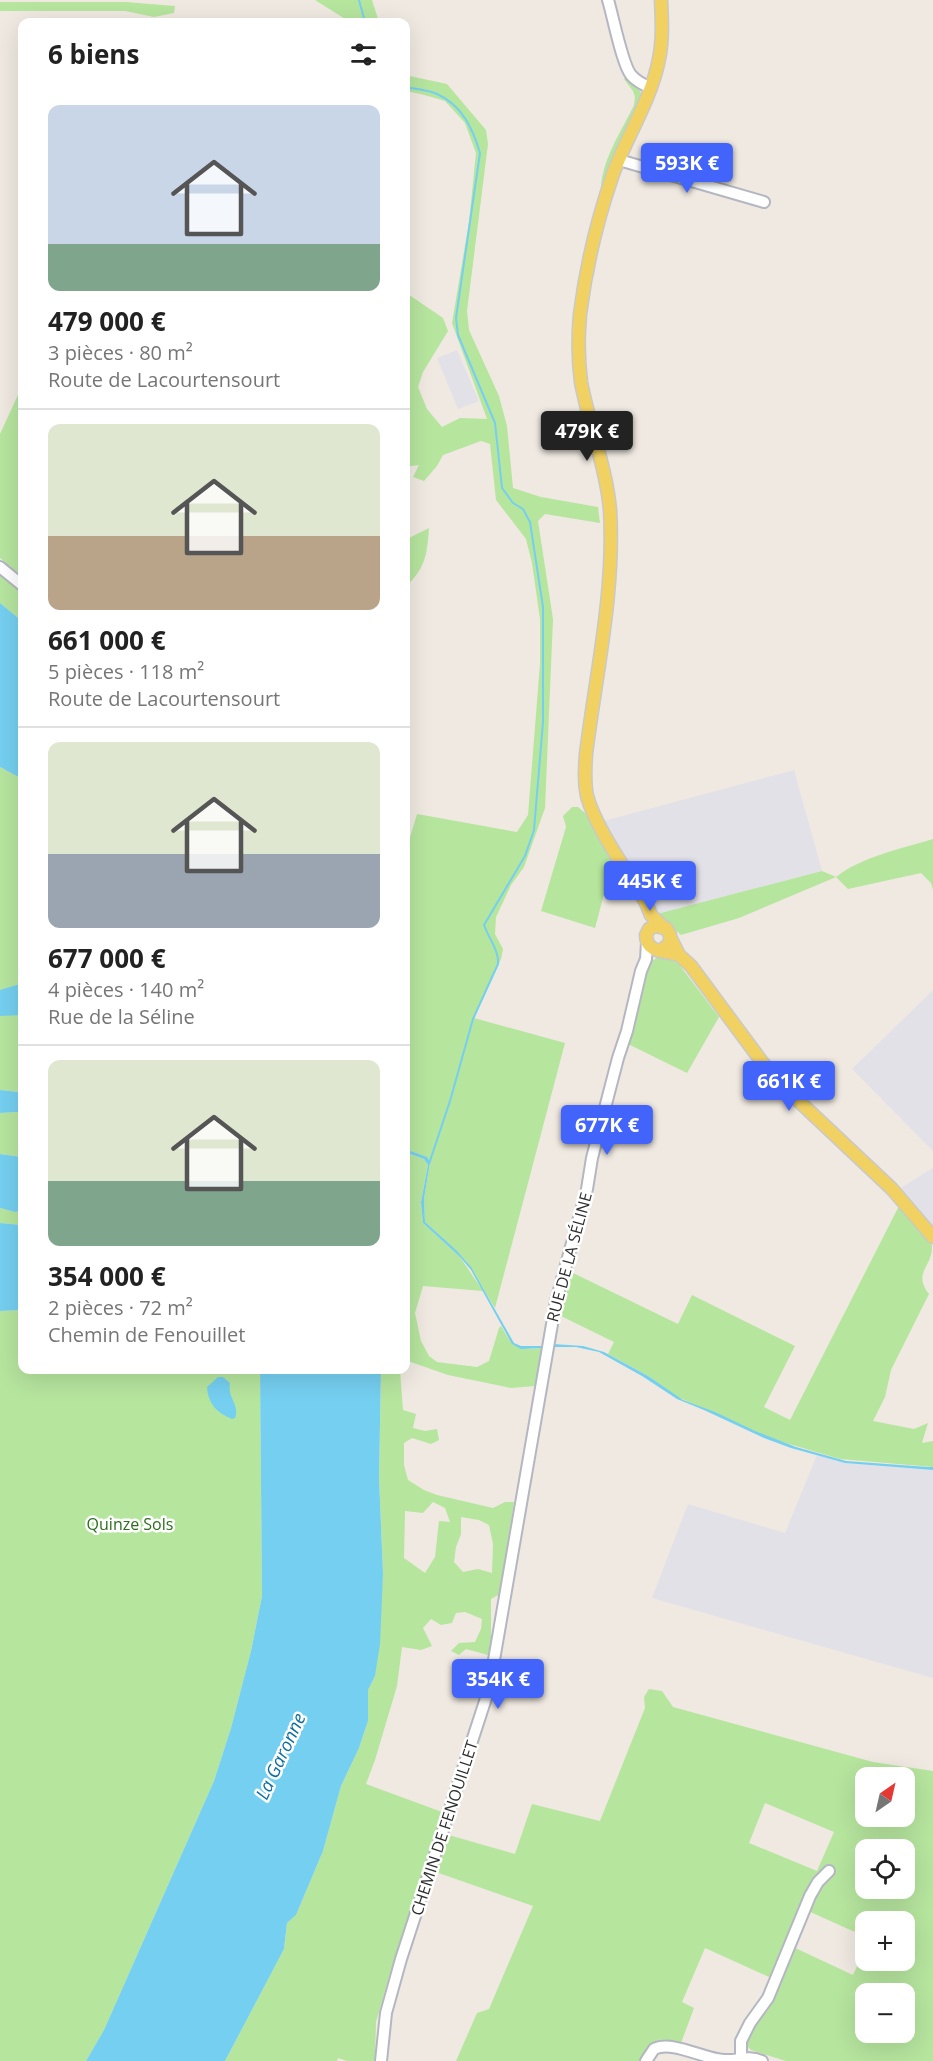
<!DOCTYPE html>
<html lang="fr">
<meta charset="utf-8">
<style>
body{margin:0;font-family:"Open Sans",sans-serif;background:#f2f2f2;color:#222;height:100vh;display:flex;flex-direction:column;font-size:22px;white-space:nowrap}
*{box-sizing:border-box;margin:0}
p{font-size:20px;color:#767676}
.icon{flex:none;width:33px;height:33px;fill:none;stroke:currentColor;stroke-width:2;stroke-linecap:round;stroke-linejoin:round}
.map{position:relative;flex:1;overflow:hidden}
.panel{position:absolute;left:18px;top:18px;width:392px;height:1356px;display:flex;flex-direction:column;background:#fff;border-radius:12px;box-shadow:0 6px 24px #0002}
.panel>*{flex:none}
.needle{width:39px;rotate:34deg}
.controls{position:absolute;left:855px;top:1767px;display:grid;gap:12px}
.controls a{display:grid;place-items:center;width:60px;height:60px;border-radius:12px;background:#fff;box-shadow:0 6px 24px #0002;font-size:30px}
.price{position:absolute;translate:-50% -51px;padding:0 14px;border-radius:6px;background:#4264fb;color:#fff;font-size:20px;line-height:39px;filter:drop-shadow(0 2px 3px #0008)}
.price::after{content:'';position:absolute;left:50%;top:36px;width:18px;height:14px;margin-left:-9px;background:inherit;clip-path:polygon(0 0,100% 0,50% 100%)}
.price.selected{background:#222;color:#fff}
ul{padding:0;list-style:none}
li{display:grid;align-content:center;gap:12px;height:318px;padding:0 30px}
li+li{border-top:2px solid #e0e0e0}
li span{display:grid;place-items:center;height:186px;border-radius:12px;color:#555}
li>.icon{margin-inline-start:auto}
span .icon{width:108px;height:108px;fill:#fffc;stroke-width:1}
li b{font-size:26px}
h2{display:flex;justify-content:space-between;align-items:center;height:72px;padding:0 30px;font-size:26px}
.map>svg:first-child{display:block}
</style>
<div class="map">
<svg width="933" height="2061" viewBox="0 0 933 2061">
<rect width="100%" height="100%" fill="#efe9e1"/>
<!-- industrial -->
<path fill="#e3e1e8" d="M 457,350 L 479,401 L 458,409 L 437,358 Z
M 794,770 L 822,871 L 657,914 L 604,821 Z
M 933,990 L 933,1151 L 852,1069 Z
M 933,1168 L 933,1228 L 899,1189 Z
M 817,1455 L 845,1463 L 933,1470 L 933,1678 L 652,1598 L 688,1504 L 785,1533 Z"/>
<!-- green -->
<path fill="#b6e59e" fill-rule="evenodd" d="M 315,0 L 372,0 L 379,22 L 350,22 Z
M 0,2 L 125,2 L 175,6 L 174,13 L 154,17 L 125,11 L 0,11 Z
M 405,75 L 447,84 L 486,130 L 488,144 L 467,311 L 469,330 L 499,396 L 507,426 L 513,488 L 541,497 L 598,507 L 600,523 L 545,514 L 538,521 L 553,619 L 545,808 L 524,867 L 511,885 L 496,917 L 495,934 L 503,949 L 501,959 L 474,1018 L 565,1043 L 495,1308 L 466,1261 L 425,1222 L 424,1199 L 430,1162 L 426,1157 L 405,1149 L 405,854 L 417,814 L 517,832 L 528,815 L 540,664 L 540,619 L 532,563 L 526,539 L 496,500 L 490,444 L 481,441 L 443,455 L 437,466 L 424,481 L 413,477 L 419,465 L 405,467 L 405,292 L 443,318 L 448,331 L 423,372 L 418,387 L 427,409 L 442,427 L 460,418 L 487,419 L 452,323 L 469,222 L 476,153 L 465,123 L 445,101 L 421,94 L 405,91 Z
M 626,76 L 640,91 L 642,96 L 601,195 C 599,164 621,132 634,105 L 635,97 L 633,91 L 624,79 Z
M 22,386 L 22,576 L 0,558 L 0,434 Z
M 405,519 L 409,538 L 429,528 C 427,555 426,567 405,588 Z
M 0,575 L 22,593 L 22,621 L 0,603 Z
M 0,767 L 22,779 L 22,1096 L 19,1092 L 0,1090 Z
M 572,807 L 578,807 L 585,813 L 613,860 L 595,928 L 541,911 L 566,827 L 563,816 Z
M 933,839 L 933,890 L 931,883 L 921,873 L 848,889 L 836,877 L 739,918 L 681,935 L 657,914 L 822,871 L 836,877 C 861,857 903,848 933,839 Z
M 658,957 L 668,957 L 678,963 L 719,1017 L 687,1073 L 628,1044 L 647,972 L 652,961 Z
M 22,1109 L 22,1157 L 0,1154 L 0,1113 L 18,1112 Z
M 405,1152 L 424,1159 L 428,1165 L 421,1202 L 423,1223 L 460,1257 L 483,1291 L 423,1286 L 415,1313 L 421,1341 L 429,1356 L 437,1362 L 477,1367 L 489,1361 L 499,1328 L 501,1326 C 514,1349 517,1350 543,1348 L 535,1386 L 511,1388 L 448,1375 L 405,1360 Z
M 899,1206 C 907,1215 929,1235 932,1246 C 933,1266 912,1273 929,1294 L 891,1370 L 885,1397 L 873,1421 L 914,1429 L 928,1423 L 922,1443 L 933,1441 L 933,1467 L 840,1459 L 769,1438 L 673,1395 L 648,1376 L 608,1354 L 614,1342 L 561,1316 L 571,1272 L 678,1324 L 692,1295 L 795,1346 L 764,1407 L 790,1420 Z
M 0,1208 L 15,1212 L 22,1211 L 22,1225 L 0,1223 Z
M 22,1310 L 22,1370 L 260,1370 L 262,1596 L 251,1651 L 231,1728 L 214,1781 L 104,2030 L 86,2061 L 0,2061 L 0,1311 Z
M 381,1370 L 400,1370 L 403,1410 L 416,1414 L 413,1428 L 425,1431 L 437,1429 L 439,1440 L 431,1444 L 412,1438 L 404,1443 L 404,1465 L 408,1480 L 424,1490 L 437,1495 L 493,1508 L 505,1502 L 514,1502 L 500,1594 L 491,1599 L 491,1641 L 488,1655 L 466,1649 L 459,1655 L 451,1651 L 459,1643 L 475,1642 L 481,1629 L 482,1619 L 465,1612 L 456,1613 L 452,1623 L 441,1625 L 431,1619 L 423,1628 L 432,1646 L 421,1650 L 402,1647 L 397,1686 L 375,1760 L 366,1784 L 442,1812 L 388,1980 L 376,2022 L 375,2061 L 347,2061 L 338,2058 L 337,2061 L 225,2061 L 284,1949 L 287,1923 L 296,1915 L 323,1851 L 341,1786 L 359,1748 L 368,1721 L 368,1690 L 375,1676 L 383,1573 L 379,1478 ZM 433,1502 L 445,1508 L 450,1522 L 439,1521 L 435,1557 L 425,1573 L 404,1558 L 405,1511 L 423,1513 ZM 461,1517 L 479,1520 L 489,1525 L 493,1544 L 492,1573 L 478,1569 L 463,1572 L 454,1562 L 456,1547 L 461,1534 Z
M 649,1689 L 662,1691 L 673,1707 L 873,1762 L 933,1771 L 933,2061 L 786,2061 L 751,2050 L 746,2045 L 754,2026 L 768,2010 L 780,1982 L 705,1948 L 682,2002 L 694,2008 L 681,2043 C 658,2037 651,2037 640,2061 L 456,2061 L 477,2013 L 489,2009 L 533,1906 L 433,1871 L 445,1834 L 515,1854 L 532,1804 L 600,1821 L 645,1708 L 644,1697 ZM 866,1778 L 904,1778 L 904,1816 L 866,1816 ZM 765,1803 L 834,1832 L 817,1871 L 749,1843 ZM 866,1850 L 904,1850 L 904,1888 L 866,1888 ZM 806,1910 L 866,1937 L 866,1922 L 904,1922 L 904,1960 L 866,1960 L 865,1949 L 853,1975 L 791,1946 ZM 866,1994 L 904,1994 L 904,2032 L 866,2032 Z"/>
<!-- water -->
<path fill="#75cff0" d="M 0,603 L 22,621 L 22,779 L 0,767 Z
M 20,984 L 22,984 L 22,1015 L 0,1016 L 0,990 Z
M 0,1090 L 19,1092 L 22,1096 L 22,1109 L 18,1112 L 0,1113 Z
M 405,1149 L 427,1157 L 430,1162 L 424,1199 L 425,1222 L 457,1251 L 471,1267 L 514,1343 L 521,1346 L 543,1346 L 543,1348 L 521,1349 L 512,1344 L 471,1270 L 460,1257 L 423,1223 L 421,1202 L 428,1165 L 424,1159 L 405,1152 Z
M 0,1154 L 22,1157 L 22,1211 L 15,1212 L 0,1208 Z
M 0,1223 L 22,1225 L 22,1310 L 0,1311 Z
M 553,1344 L 583,1346 L 604,1352 L 648,1376 L 683,1400 L 715,1412 L 755,1431 L 796,1447 L 846,1461 L 928,1467 L 933,1467 L 933,1470 L 845,1463 L 791,1448 L 764,1438 L 704,1410 L 677,1399 L 642,1376 L 599,1352 L 576,1347 L 551,1347 Z
M 260,1370 L 381,1370 L 379,1478 L 383,1573 L 380,1644 L 375,1676 L 368,1690 L 368,1721 L 359,1748 L 341,1786 L 323,1851 L 296,1915 L 287,1923 L 284,1949 L 225,2061 L 86,2061 L 104,2030 L 214,1781 L 231,1728 L 251,1651 L 262,1596 Z
M 218,1377 L 223,1377 L 230,1383 C 227,1398 240,1404 235,1418 L 232,1419 C 217,1413 208,1404 207,1387 Z"/>
<g fill="none" stroke-linecap="round" stroke-linejoin="round">
<!-- stream -->
<path stroke="#75cff0" stroke-width="2" d="M 359,0 L 365,22
M 405,87 C 415,89 428,90 437,94 C 462,105 473,129 480,153 L 456,318 L 458,335 L 495,423 L 502,488 L 513,503 L 523,509 L 530,522 L 543,607 L 543,722 L 534,830 L 525,856 L 484,925 C 489,939 499,950 498,964 L 473,1019 L 450,1101 L 429,1164"/>
<defs>
<path id="minor" d="M 608,0 C 613,16 622,64 631,75 C 636,81 644,85 651,88
M 619,160 L 764,202
M 0,567 L 22,585
M 741,2057 L 741,2041 L 750,2023 L 768,1998 L 810,1896 L 818,1882 L 829,1871
M 381,2061 L 386,2013 L 401,1959 L 489,1689 L 556,1301 L 587,1189 L 592,1158 L 618,1058 L 627,1031 L 641,971 L 646,959 L 647,942
M 646,2061 L 654,2049 C 672,2040 704,2059 724,2060 C 738,2061 748,2055 762,2061"/>
<path id="major" d="M 661,0 C 662,20 663,40 659,59 C 651,101 626,137 612,177 C 597,221 586,267 580,314 C 578,336 578,359 581,382 C 589,425 606,466 610,510 C 615,592 596,673 586,754 C 585,768 584,782 587,796 C 596,829 628,872 646,903 L 651,915 L 662,926
M 671,939 L 679,955 L 691,966 L 762,1062 L 787,1090 L 892,1189 L 933,1237
M 662,950 L 670,943 L 670,935 L 666,928 L 655,926 L 649,929 L 646,935 C 646,953 665,951 679,955"/>
</defs>
<!-- minor casing -->
<use href="#minor" stroke="#b4b7c1" stroke-width="14"/>
<!-- major casing -->
<use href="#major" stroke="#c9c9c9" stroke-width="15"/>
<!-- minor -->
<use href="#minor" stroke="#fff" stroke-width="10"/>
<!-- major -->
<use href="#major" stroke="#f2d163" stroke-width="12"/>
</g>
<g text-anchor="middle" dominant-baseline="central" stroke-width="5" stroke-linejoin="round" paint-order="stroke">
<!-- street labels -->
<g font-size="16" fill="#2e2e2e" stroke="#fff">
<text transform="translate(569 1257) rotate(-75)">RUE DE LA SÉLINE</text>
<text transform="translate(444 1828) rotate(-72)">CHEMIN DE FENOUILLET</text>
</g>
<!-- park labels -->
<g font-size="16" fill="#2c6e1b" stroke="#fff">
<text x="130" y="1524">Quinze Sols</text>
</g>
<!-- water labels -->
<g font-size="18" font-style="italic" fill="#0d6fa3" stroke="#fff">
<text transform="translate(280 1756) rotate(-65)">La Garonne</text>
</g>
</g>
</svg>
<div class="controls">
<a><svg class="needle" viewBox="-14 -14 28 28"><path d="M0-13l5 13h-10z" fill="#e53935"/><path d="M0 13l5-13h-10z" fill="#767676"/></svg></a>
<a><svg class="icon" aria-label="locate" viewBox="0 0 24 24"><circle cx="12" cy="12" r="6"/><path d="M12 2v4M12 18v4M2 12h4M18 12h4"/></svg></a>
<a>+</a>
<a>−</a>
</div>
<b class="price" style="left:687px;top:194px">593K €</b>
<b class="price selected" style="left:587px;top:462px">479K €</b>
<b class="price" style="left:650px;top:912px">445K €</b>
<b class="price" style="left:789px;top:1112px">661K €</b>
<b class="price" style="left:607px;top:1156px">677K €</b>
<b class="price" style="left:498px;top:1710px">354K €</b>
<section class="panel">
<h2>6 biens<svg class="icon" aria-label="filters" viewBox="0 0 24 24"><path d="M4 7h16M4 17h16"/><circle cx="9" cy="7" r="2"/><circle cx="15" cy="17" r="2"/></svg></h2>
<ul>
<li><span style="background:linear-gradient(#c9d6e8 75%,#7fa58c 0)"><svg class="icon" aria-label="home" viewBox="0 0 24 24"><path d="M3 11l9-7 9 7M6 9v11h12V9"/></svg></span><div><b>479 000 €</b><p>3 pièces · 80 m²</p><p>Route de Lacourtensourt</p></div></li>
<li><span style="background:linear-gradient(#dfe7d0 60%,#b9a48a 0)"><svg class="icon" aria-label="home" viewBox="0 0 24 24"><path d="M3 11l9-7 9 7M6 9v11h12V9"/></svg></span><div><b>661 000 €</b><p>5 pièces · 118 m²</p><p>Route de Lacourtensourt</p></div></li>
<li><span style="background:linear-gradient(#dfe7d0 60%,#9aa5b1 0)"><svg class="icon" aria-label="home" viewBox="0 0 24 24"><path d="M3 11l9-7 9 7M6 9v11h12V9"/></svg></span><div><b>677 000 €</b><p>4 pièces · 140 m²</p><p>Rue de la Séline</p></div></li>
<li><span style="background:linear-gradient(#dfe7d0 65%,#7fa58c 0)"><svg class="icon" aria-label="home" viewBox="0 0 24 24"><path d="M3 11l9-7 9 7M6 9v11h12V9"/></svg></span><div><b>354 000 €</b><p>2 pièces · 72 m²</p><p>Chemin de Fenouillet</p></div></li>
</ul>
</section>
</div>
